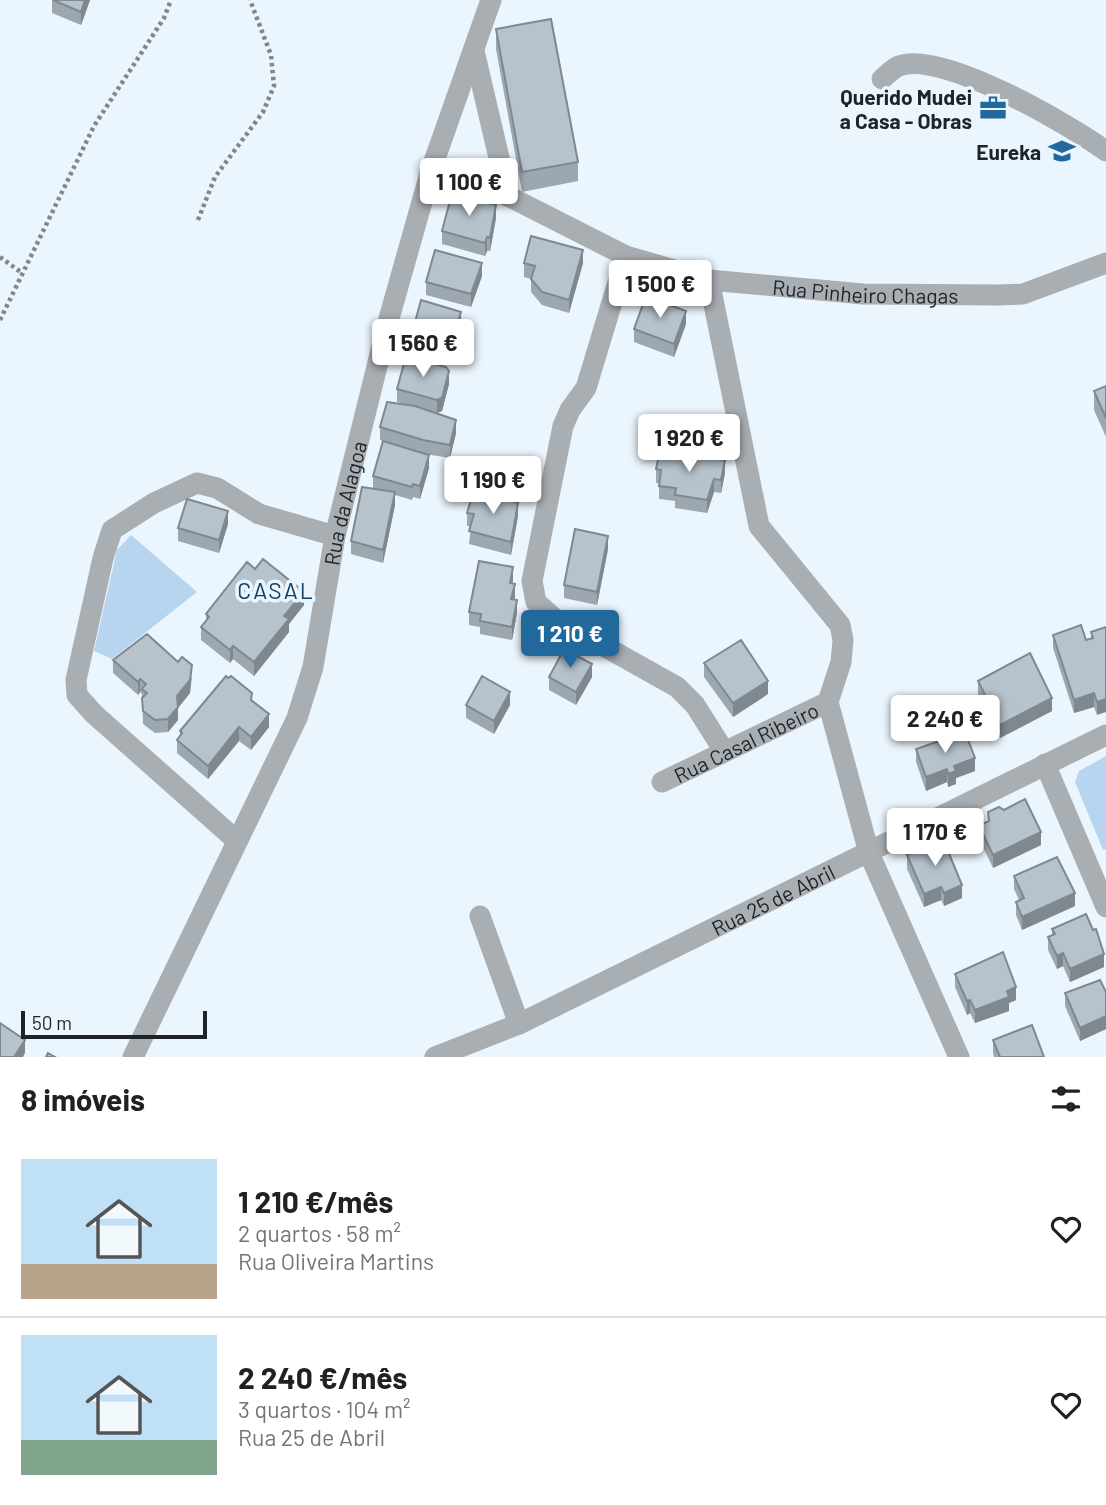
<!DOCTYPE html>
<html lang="pt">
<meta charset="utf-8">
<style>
body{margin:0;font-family:Barlow,sans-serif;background:#f6f6f6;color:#202124;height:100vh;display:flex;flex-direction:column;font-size:26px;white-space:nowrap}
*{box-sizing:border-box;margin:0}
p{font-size:23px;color:#757577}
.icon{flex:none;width:38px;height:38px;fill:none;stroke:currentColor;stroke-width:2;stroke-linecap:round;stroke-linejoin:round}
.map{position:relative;height:1057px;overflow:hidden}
.details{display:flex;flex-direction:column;background:#fff;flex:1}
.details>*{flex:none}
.scale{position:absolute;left:21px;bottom:18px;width:186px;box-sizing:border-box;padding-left:7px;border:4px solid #1f2327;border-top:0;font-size:19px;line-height:24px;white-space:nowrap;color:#1f2327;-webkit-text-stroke:5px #ebf5fd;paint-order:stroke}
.price{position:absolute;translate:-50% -60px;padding:0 16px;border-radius:7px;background:#fff;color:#222;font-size:23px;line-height:46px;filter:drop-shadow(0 2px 4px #0008)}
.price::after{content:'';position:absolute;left:50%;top:42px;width:21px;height:16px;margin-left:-10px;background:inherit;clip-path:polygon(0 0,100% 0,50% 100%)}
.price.active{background:#21689c;color:#fff}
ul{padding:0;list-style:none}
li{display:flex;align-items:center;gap:21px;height:175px;padding:0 21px}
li+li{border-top:2px solid #e0e0e0}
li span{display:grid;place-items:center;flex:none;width:196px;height:140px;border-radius:0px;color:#555}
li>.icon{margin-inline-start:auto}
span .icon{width:84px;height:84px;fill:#fffc;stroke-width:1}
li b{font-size:30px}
h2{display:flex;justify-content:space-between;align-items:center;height:84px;padding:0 21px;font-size:30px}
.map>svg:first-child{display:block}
</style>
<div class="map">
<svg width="1106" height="1057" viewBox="0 0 1106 1057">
<rect width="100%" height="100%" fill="#ebf5fd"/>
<!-- green -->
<path fill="#b8d5ef" d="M 131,535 L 197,592 L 112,659 L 94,651 L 117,550 Z
M 1106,756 L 1106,849 L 1103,850 L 1075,782 L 1079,771 Z"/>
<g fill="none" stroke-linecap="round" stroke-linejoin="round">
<!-- path -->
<path stroke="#7f868c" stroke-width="4.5" stroke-dasharray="3.5 3.5" stroke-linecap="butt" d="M 198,220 L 215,177 L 263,112 L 274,86 L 271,55 L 250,0
M 0,257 L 22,273
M 0,320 L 94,126 L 164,18 L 171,0"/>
<!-- minor -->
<g stroke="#a9aeb3" stroke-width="21">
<path d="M 474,51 L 508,196"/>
<path d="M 882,79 C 887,75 893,68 899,66 C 941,49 1071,126 1106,151"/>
<path id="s1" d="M 431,170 L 508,196 L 626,256 L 709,280 L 863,294 L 998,295 L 1023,294 L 1106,263"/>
<path d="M 626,256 L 586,388 L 570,410 L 563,426 L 532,581 L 536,602 L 554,618 L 677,687 L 695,705 L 724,751"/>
<path d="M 709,280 L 759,526 L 840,625 L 843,640 L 841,662 L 828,702 L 869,853 L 959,1057"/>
<path d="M 1045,764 L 1106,907"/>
<path id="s2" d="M 662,782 L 828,702"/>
<path d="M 236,840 L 94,714 L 77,695 L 76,680 L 103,558 L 112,530 L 154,503 L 197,483 L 217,488 L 259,514 L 335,536"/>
<path d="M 480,916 L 519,1024"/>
<path id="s3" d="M 133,1057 L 297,718 L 313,667 L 335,536 L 388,322 L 431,170 L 491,0"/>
<path id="s4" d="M 435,1057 L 519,1024 L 1106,735"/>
</g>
</g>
<!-- wall -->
<path fill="#9da7af" d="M 52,0 L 90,0 L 81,25 L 52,13 Z
M 496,29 L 578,162 L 578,181 L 522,192 L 496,49 Z
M 496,218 L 490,251 L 487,251 L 485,256 L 442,244 L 442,231 Z
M 524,263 L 583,263 L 569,313 L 542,305 L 531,292 L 531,279 L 524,277 Z
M 482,276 L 471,307 L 426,295 L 426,282 Z
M 686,324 L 674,357 L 634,342 L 634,329 Z
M 461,325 L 451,361 L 411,350 L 411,337 Z
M 449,384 L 442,411 L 437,413 L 423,409 L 456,433 L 450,458 L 425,454 L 429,468 L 420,499 L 413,497 L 412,500 L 395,495 L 395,505 L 383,563 L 351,554 L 351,541 L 373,489 L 373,476 L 413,450 L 380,440 L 380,427 L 410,405 L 397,402 L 397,389 Z
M 1106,386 L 1106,437 L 1094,410 L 1094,391 Z
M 656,469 L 725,473 L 721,493 L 714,492 L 707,513 L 675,508 L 675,501 L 659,499 L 659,483 L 656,483 Z
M 467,513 L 518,516 L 511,555 L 469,544 L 471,526 L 467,526 Z
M 228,524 L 219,553 L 178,541 L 178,528 Z
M 608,549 L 597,605 L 564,598 L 564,585 Z
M 513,580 L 512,584 L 517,613 L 512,640 L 480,634 L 480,627 L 469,625 L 469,612 Z
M 304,605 L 289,624 L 289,632 L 254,676 L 233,659 L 230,663 L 201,640 L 201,627 L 206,621 L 206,614 Z
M 1106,627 L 1097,715 L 1094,707 L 1074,713 L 1053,648 L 1053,635 L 1086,640 L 1091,638 L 1091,632 Z
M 113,660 L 192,678 L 190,693 L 178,708 L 178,720 L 168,732 L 155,733 L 143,724 L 142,694 L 140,692 L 138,695 L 113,673 Z
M 704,663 L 768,694 L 733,717 L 704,677 Z
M 549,677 L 592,677 L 576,705 L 549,690 Z
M 978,681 L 1052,711 L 1000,738 L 978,694 Z
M 252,701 L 269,727 L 251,750 L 239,741 L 208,779 L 177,753 L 177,740 L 180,736 L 180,731 Z
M 466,705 L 510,705 L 494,734 L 466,718 Z
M 916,749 L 975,771 L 956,778 L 956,784 L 948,787 L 947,782 L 926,791 L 916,762 Z
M 1004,810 L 1041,845 L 993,868 L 979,839 L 979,826 L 988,822 L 988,812 Z
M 907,855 L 962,898 L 944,906 L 941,900 L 924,907 L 907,869 Z
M 1014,876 L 1075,906 L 1022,930 L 1016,915 L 1016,902 L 1019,900 L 1014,889 Z
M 1052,929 L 1104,967 L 1070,982 L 1063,966 L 1057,969 L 1048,950 L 1048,937 L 1052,935 Z
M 955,974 L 1016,1000 L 1009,1003 L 1009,1011 L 975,1023 L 970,1013 L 967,1015 L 955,987 Z
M 1106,992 L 1106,1029 L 1080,1041 L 1065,1006 L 1065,993 Z
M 993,1040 L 1044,1057 L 994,1057 L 993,1053 Z"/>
<!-- shaded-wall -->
<path fill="#7f888f" d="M 85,0 L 90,0 L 81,25 L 81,12 Z
M 496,205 L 496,218 L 490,251 L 490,238 Z
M 487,237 L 487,251 L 485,256 L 485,243 Z
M 583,250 L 583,263 L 569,313 L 569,300 Z
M 482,263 L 482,276 L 471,307 L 471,294 Z
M 686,311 L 686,324 L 674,357 L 674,344 Z
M 461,312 L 461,325 L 451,361 L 451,348 Z
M 449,371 L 449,384 L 442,411 L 437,413 L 437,400 Z
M 456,420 L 456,433 L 450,458 L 450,445 Z
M 429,455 L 429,468 L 420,499 L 420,486 Z
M 725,460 L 725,473 L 721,493 L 721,480 Z
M 714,479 L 714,492 L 707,513 L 707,500 Z
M 395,492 L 395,505 L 383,563 L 383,550 Z
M 518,503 L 518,516 L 511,555 L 511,542 Z
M 228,511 L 228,524 L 219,553 L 219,540 Z
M 608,536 L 608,549 L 597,605 L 597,592 Z
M 513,567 L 513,580 L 510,596 L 510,583 Z
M 515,584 L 515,597 L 511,612 L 511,599 Z
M 304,592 L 304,605 L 289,624 L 289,632 L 254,676 L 254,662 L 284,616 Z
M 517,600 L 517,613 L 512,640 L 512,627 Z
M 233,646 L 233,659 L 230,663 L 230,650 Z
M 592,664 L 592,677 L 576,705 L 576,692 Z
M 192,665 L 190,693 L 178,708 L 178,720 L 168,732 L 168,719 L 177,696 Z
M 140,679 L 140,692 L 138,695 L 138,682 Z
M 768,681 L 768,694 L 733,717 L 733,703 Z
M 510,692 L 510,705 L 494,734 L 494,721 Z
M 1094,693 L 1094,707 L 1074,713 L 1074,700 Z
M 1052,698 L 1052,711 L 1000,738 L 1000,725 Z
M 1106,699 L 1106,712 L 1097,715 L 1097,702 Z
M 269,714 L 269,727 L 251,750 L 251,737 Z
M 239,727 L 239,741 L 208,779 L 208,766 Z
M 975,758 L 975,771 L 956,778 L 956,784 L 948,787 L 948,774 L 954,766 Z
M 947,769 L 947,782 L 926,791 L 926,777 Z
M 1041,832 L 1041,845 L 993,868 L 993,855 Z
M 962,885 L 962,898 L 944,906 L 944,893 Z
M 941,887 L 941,900 L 924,907 L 924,894 Z
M 1075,893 L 1075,906 L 1022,930 L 1022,917 Z
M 1063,953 L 1063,966 L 1057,969 L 1057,956 Z
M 1104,954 L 1104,967 L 1070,982 L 1070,969 Z
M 1016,987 L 1016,1000 L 1009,1003 L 1009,1011 L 975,1023 L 975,1010 L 1007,991 Z
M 970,1000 L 970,1013 L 967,1015 L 967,1001 Z
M 1106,1016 L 1106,1029 L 1080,1041 L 1080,1028 Z
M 25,1040 L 25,1053 L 23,1057 L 14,1057 Z"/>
<!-- building -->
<path fill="#b6c2cc" stroke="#7f888f" stroke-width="2" d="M 53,0 L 85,0 L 81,12 Z
M 551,19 L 578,162 L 522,172 L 496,29 Z
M 452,193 L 496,205 L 490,238 L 487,237 L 485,243 L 442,231 Z
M 531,236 L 583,250 L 569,300 L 542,292 L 531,279 L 535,266 L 524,263 Z
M 435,250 L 482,263 L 471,294 L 426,282 Z
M 646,296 L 686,311 L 674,344 L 634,329 Z
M 421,300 L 461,312 L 451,348 L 411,337 Z
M 406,356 L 446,367 L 449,371 L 442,398 L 437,400 L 397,389 Z
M 1106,386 L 1106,418 L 1094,391 Z
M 387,402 L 415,406 L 456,420 L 450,445 L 423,440 L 380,427 Z
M 383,441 L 429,455 L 420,486 L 413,484 L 412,487 L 373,476 Z
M 660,450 L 725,460 L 721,480 L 714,479 L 707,500 L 675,495 L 676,488 L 659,486 L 661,470 L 656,469 Z
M 362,487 L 395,492 L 383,550 L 351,541 Z
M 474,490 L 518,503 L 511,542 L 469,531 L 474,514 L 467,513 Z
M 187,499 L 228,511 L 219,540 L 178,528 Z
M 575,529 L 608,536 L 597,592 L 564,585 Z
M 263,559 L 304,592 L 284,616 L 289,619 L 254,662 L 233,646 L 230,650 L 201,627 L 209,617 L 206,614 L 247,562 L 255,569 Z
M 479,561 L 513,567 L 510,583 L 515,584 L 511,599 L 517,600 L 512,627 L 480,621 L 481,614 L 469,612 Z
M 1081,625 L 1086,640 L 1093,638 L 1091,632 L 1106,627 L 1106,699 L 1097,702 L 1094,693 L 1074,700 L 1053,635 Z
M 147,634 L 178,662 L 182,657 L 192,665 L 190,680 L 177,696 L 178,707 L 168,719 L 155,720 L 143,711 L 142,698 L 147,693 L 142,689 L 146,684 L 140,679 L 138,682 L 113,660 Z
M 741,640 L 768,681 L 733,703 L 704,663 Z
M 564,649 L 592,664 L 576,692 L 549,677 Z
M 1030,653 L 1052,698 L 1000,725 L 978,681 Z
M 226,676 L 228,678 L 231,676 L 252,693 L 251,700 L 269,714 L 251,737 L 239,727 L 208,766 L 177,740 L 182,733 L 180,731 Z
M 482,676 L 510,692 L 494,721 L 466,705 Z
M 965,732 L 975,758 L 954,766 L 956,771 L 948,774 L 947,769 L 926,777 L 916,749 Z
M 1025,799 L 1041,832 L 993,855 L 979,826 L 989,821 L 988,812 L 999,807 L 1004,810 Z
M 943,839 L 962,885 L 944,893 L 941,887 L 924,894 L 907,855 Z
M 1057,857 L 1075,893 L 1022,917 L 1016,902 L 1024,898 L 1014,876 Z
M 1086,914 L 1093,930 L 1096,929 L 1104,954 L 1070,969 L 1063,953 L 1057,956 L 1048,937 L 1055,934 L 1052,929 Z
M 1003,952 L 1016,987 L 1007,991 L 1009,997 L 975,1010 L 970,1000 L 967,1001 L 955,974 Z
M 1100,980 L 1106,992 L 1106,1016 L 1080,1028 L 1065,993 Z
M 0,1023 L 25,1040 L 14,1057 L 0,1057 Z
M 1032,1025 L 1044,1057 L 1000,1057 L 993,1040 Z
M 48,1053 L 55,1057 L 46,1057 Z"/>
<!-- icons -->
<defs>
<symbol id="office-bare" viewBox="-9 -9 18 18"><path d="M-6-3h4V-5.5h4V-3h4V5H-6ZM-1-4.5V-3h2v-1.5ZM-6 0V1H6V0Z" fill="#21689c" stroke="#ebf5fd" stroke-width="2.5" paint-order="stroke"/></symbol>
<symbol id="school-bare" viewBox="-9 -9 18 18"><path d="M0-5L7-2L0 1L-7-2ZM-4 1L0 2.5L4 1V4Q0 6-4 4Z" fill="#21689c" stroke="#ebf5fd" stroke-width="2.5" paint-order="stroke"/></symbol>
</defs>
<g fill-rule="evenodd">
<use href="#office-bare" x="974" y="89" width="38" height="38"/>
<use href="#school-bare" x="1043" y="132" width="38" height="38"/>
</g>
<g text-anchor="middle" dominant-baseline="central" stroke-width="7" stroke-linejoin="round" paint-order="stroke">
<!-- poi labels -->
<g font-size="21" font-weight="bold" fill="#1f2327" stroke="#ebf5fd" text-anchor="end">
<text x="972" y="96">Querido Mudei<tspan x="972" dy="24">a Casa - Obras</tspan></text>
<text x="1041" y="151">Eureka</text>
</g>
<!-- street labels -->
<g font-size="21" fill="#1f2327" stroke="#ebf5fd">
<text stroke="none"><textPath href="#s1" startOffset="457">Rua Pinheiro Chagas</textPath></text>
<text stroke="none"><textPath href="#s3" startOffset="597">Rua da Alagoa</textPath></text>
<text stroke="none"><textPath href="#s2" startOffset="93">Rua Casal Ribeiro</textPath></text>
<text stroke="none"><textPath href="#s4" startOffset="373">Rua 25 de Abril</textPath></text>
</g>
<!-- neighbourhood labels -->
<g font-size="23" letter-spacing="2" fill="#0f4064" stroke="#ebf5fd">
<text x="276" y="590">CASAL</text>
</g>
</g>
</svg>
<div class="scale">50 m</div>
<b class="price" style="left:469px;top:218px">1 100 €</b>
<b class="price" style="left:660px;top:320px">1 500 €</b>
<b class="price" style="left:423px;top:379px">1 560 €</b>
<b class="price" style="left:689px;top:474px">1 920 €</b>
<b class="price" style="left:493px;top:516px">1 190 €</b>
<b class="price active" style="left:570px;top:670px">1 210 €</b>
<b class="price" style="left:945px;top:755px">2 240 €</b>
<b class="price" style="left:935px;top:868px">1 170 €</b>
</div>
<section class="details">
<h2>8 imóveis<svg class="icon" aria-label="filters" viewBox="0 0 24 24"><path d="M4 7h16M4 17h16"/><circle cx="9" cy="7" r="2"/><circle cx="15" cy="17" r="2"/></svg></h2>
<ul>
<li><span style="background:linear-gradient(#bfe0f5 75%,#b9a48a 0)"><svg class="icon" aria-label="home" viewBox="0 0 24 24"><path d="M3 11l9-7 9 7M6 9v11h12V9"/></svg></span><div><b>1 210 €/mês</b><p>2 quartos · 58 m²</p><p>Rua Oliveira Martins</p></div><svg class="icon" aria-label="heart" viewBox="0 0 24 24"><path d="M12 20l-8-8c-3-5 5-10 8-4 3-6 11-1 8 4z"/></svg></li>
<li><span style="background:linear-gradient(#bfe0f5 75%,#7fa58c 0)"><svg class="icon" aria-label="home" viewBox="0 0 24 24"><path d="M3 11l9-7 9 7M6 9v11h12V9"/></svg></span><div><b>2 240 €/mês</b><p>3 quartos · 104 m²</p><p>Rua 25 de Abril</p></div><svg class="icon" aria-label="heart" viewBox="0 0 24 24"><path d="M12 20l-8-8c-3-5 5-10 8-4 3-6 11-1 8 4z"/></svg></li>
</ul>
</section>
